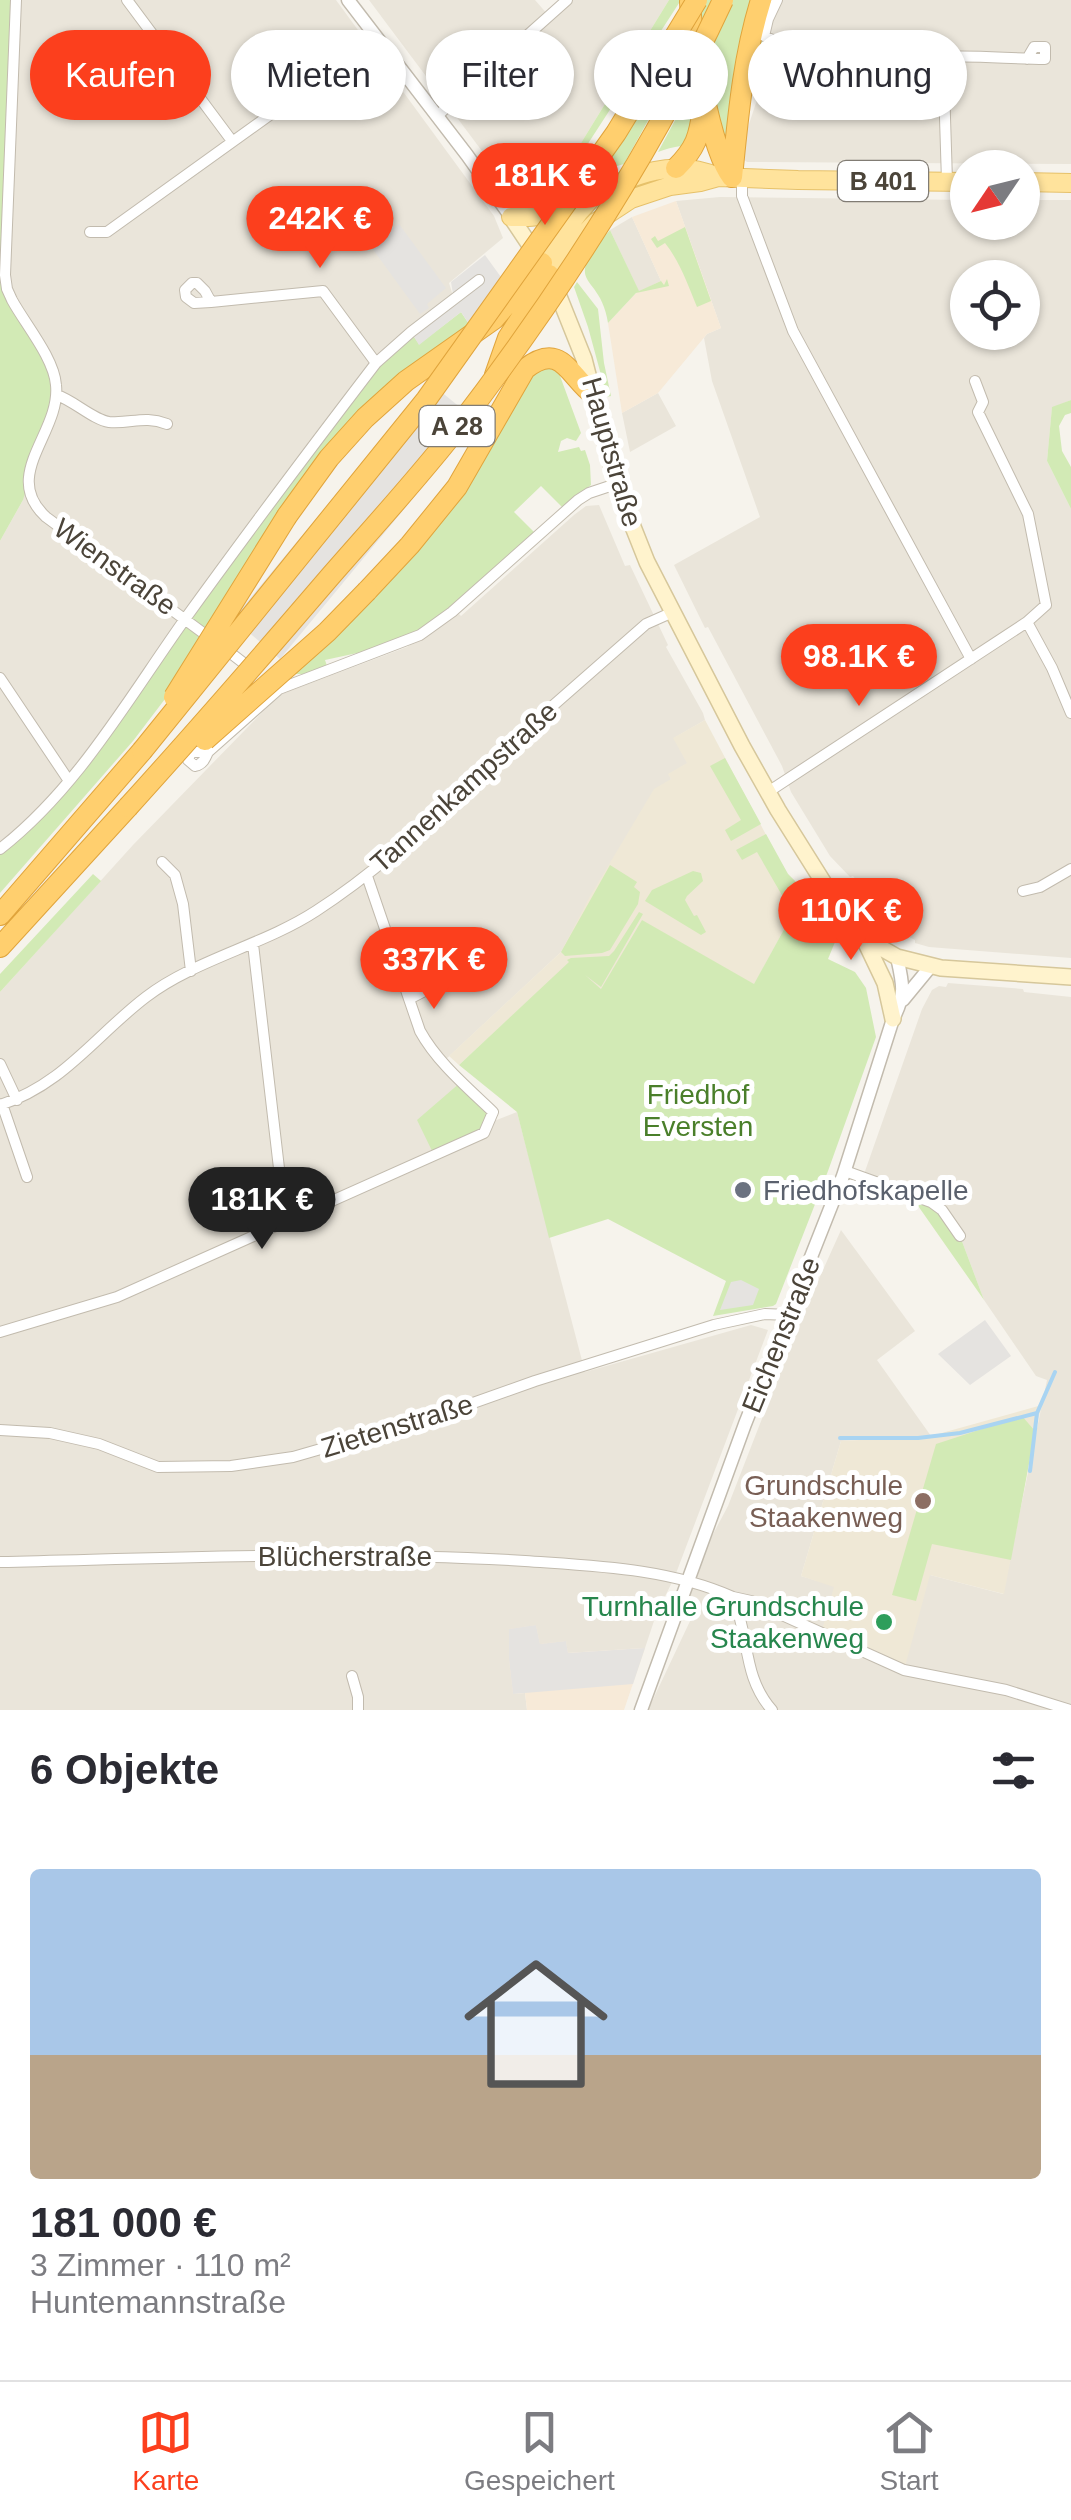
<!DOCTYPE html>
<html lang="de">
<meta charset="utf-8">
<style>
body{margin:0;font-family:Helvetica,sans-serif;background:#f2f2f3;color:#2b2b33;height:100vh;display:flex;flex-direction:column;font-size:38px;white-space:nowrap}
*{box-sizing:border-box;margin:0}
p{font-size:32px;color:#7c7c81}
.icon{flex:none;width:55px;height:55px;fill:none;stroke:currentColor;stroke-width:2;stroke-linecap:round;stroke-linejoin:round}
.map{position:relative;height:1710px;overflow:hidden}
.sheet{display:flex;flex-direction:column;background:#fff;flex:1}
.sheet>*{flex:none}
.guide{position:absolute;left:30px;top:30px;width:1012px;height:90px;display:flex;gap:20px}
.needle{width:65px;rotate:235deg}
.controls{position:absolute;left:950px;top:150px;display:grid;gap:20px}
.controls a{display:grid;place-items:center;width:90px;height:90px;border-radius:50%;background:#fff;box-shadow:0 2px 8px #0004;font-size:50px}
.price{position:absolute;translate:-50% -85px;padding:0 22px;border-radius:35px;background:#fc3f1d;color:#fff;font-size:32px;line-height:65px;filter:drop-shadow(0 2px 5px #0008)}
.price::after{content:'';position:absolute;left:50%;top:60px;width:30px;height:22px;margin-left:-15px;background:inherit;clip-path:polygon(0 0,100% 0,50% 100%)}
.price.selected{background:#222;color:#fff}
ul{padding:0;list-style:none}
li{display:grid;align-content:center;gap:20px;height:530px;padding:0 30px}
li+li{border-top:2px solid #e1e1e2}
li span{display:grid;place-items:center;height:310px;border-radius:10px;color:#555}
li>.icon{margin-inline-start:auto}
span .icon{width:180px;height:180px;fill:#fffc;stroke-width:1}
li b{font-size:42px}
h2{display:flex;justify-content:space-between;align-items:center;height:120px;padding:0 30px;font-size:42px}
.chip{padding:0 35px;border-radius:45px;background:#fff;box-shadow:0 2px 8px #0004;font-size:35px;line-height:90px}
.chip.selected{background:#fc3f1d;color:#fff}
.tab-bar{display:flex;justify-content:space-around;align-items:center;height:140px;border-top:2px solid #e1e1e2;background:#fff;font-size:28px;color:#7c7c81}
.tab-bar a{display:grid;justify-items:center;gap:5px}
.tab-bar .selected{color:#fc3f1d}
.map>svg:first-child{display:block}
</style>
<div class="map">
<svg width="1071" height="1710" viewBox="0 0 1071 1710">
<rect width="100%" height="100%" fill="#f6f3ec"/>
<!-- residential -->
<path fill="#eae5da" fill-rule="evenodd" d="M 16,0 L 336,0 L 494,216 L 503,238 L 449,283 L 454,299 L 411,332 L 99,744 L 0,849 L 0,541 L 23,500 L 7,289 Z
M 369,0 L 535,0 L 549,16 L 567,0 L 669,0 L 557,182 L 523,206 Z
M 777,0 L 1071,0 L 1071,164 L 747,162 L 743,159 L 742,145 L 764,79 L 787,48 L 764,36 Z
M 720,197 L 967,200 L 968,222 L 1022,222 L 1023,200 L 1071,200 L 1071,400 L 1052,408 L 1047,461 L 1071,509 L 1071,958 L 929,947 L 915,943 L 915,940 L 899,932 L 902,929 L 884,915 L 853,876 L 850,877 L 830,856 L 791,792 L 782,766 L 708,627 L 705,628 L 674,565 L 760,517 L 712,381 L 704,338 L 707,334 L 721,328 L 676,201 ZM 968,278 L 1022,278 L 1022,332 L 968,332 Z
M 632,217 L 661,281 L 639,292 L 610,230 Z
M 658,393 L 676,426 L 630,452 L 622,413 Z
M 599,505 L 625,566 L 630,565 L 668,645 L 666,647 L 703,713 L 705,720 L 674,738 L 688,763 L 669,774 L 671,779 L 610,865 L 561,952 L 444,1061 L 489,1123 L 517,1112 L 585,1372 L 751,1325 L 768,1330 L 675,1576 L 656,1615 L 645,1648 L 567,1653 L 513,1694 L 525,1693 L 527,1710 L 0,1710 L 0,992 L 133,845 L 279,695 L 407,647 L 459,614 L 461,616 L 574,515 L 586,506 Z
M 948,983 L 1023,989 L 1024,992 L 1071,997 L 1071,1710 L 648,1710 L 691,1619 L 688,1581 L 728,1506 L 800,1321 L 841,1230 L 915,1331 L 877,1360 L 931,1436 L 841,1441 L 801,1576 L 834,1586 L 930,1575 L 1003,1594 L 1047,1380 L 1036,1376 L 984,1300 L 960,1236 L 942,1210 L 863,1177 L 922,1009 L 932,990 L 939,986 L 946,987 Z"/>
<!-- commercial -->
<path fill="#f7ead8" d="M 676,201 L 721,328 L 707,334 L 658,393 L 622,413 L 608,323 L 636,293 L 661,281 L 632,217 Z
M 536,1625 L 540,1644 L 566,1641 L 568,1653 L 645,1648 L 624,1710 L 527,1710 L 525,1693 L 513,1694 L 509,1660 L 509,1629 Z"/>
<!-- education -->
<path fill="#efe8d6" d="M 705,720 L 781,863 L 788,874 L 803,889 L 795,894 L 796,896 L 785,917 L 793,913 L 754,985 L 602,990 L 569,963 L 459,1065 L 449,1056 L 561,952 L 589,898 L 654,789 L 671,779 L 668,774 L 687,763 L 673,738 Z
M 1042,1405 L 1035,1431 L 1004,1594 L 930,1575 L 904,1670 L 821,1634 L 834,1587 L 801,1576 L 841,1441 L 931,1436 Z"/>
<!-- green -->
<path fill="#d2eab5" d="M 0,0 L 16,0 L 5,275 L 57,386 L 23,500 L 0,541 Z
M 669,0 L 681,0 L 567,176 L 557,182 Z
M 683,0 L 777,0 L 764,36 L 742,144 L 744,146 C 714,145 686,141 658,152 L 694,85 L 688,48 L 624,164 L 603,170 L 685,39 Z
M 685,227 L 711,301 L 697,307 C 688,285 680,262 665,243 L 657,248 L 651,239 L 655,236 L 658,241 Z
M 610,230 L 639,291 L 661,281 L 664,285 L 667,279 L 669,286 L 636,293 L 608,323 C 600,270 559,289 610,230 Z
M 577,282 L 598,309 L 604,363 L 611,396 L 607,397 L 588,327 L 574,287 Z
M 461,312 L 473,330 L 365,418 L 200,653 L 133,741 L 0,893 L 0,849 L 55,798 L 376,363 L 411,332 L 419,344 Z
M 556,365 L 581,433 L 576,441 L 567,438 L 561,441 L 558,452 L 579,447 L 581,451 L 585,450 L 590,465 L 591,485 L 562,507 L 541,486 L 514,512 L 535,533 L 437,620 L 418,633 L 371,650 L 325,660 L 327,666 L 303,674 L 293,674 L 359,613 L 531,370 Z
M 1071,400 L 1071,413 L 1065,415 L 1059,426 L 1062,451 L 1071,467 L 1071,509 L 1047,461 L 1052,407 Z
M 725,758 L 761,824 L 731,841 L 725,830 L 741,820 L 710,766 Z
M 766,834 L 788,874 L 799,885 L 783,897 L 757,852 L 742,860 L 736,850 Z
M 610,865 L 637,882 L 634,887 L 640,892 L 638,904 L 610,950 L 602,953 L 565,956 L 561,952 Z
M 693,871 L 701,873 L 703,881 L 687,896 L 685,900 L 694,916 L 697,915 L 706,932 L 701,935 L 645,901 L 652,890 Z
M 93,874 L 101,881 L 0,992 L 0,974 Z
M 803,908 L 819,919 L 835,942 L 828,959 L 855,972 L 866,988 L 876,1037 L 828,1171 L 776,1304 L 773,1306 L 713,1316 L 726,1281 L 608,1219 L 549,1238 L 517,1112 L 459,1065 L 569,962 L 567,960 L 571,958 L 609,956 L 614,951 L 639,912 L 643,914 L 601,987 L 585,975 L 601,989 L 642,920 L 754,984 L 793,913 Z
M 461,1082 L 493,1112 L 484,1133 L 434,1155 L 417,1120 Z
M 843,1176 L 931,1202 L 960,1236 L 984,1300 L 916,1203 Z
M 1022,1416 L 1035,1431 L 1011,1560 L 932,1544 L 916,1601 L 892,1595 L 936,1444 Z"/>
<!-- parking -->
<path fill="#e5e3e0" d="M 399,224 L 446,288 L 427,304 L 429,308 L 420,314 L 369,244 Z
M 485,255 L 511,291 L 473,330 L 461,312 L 419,345 L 411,332 L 454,300 L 451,282 Z
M 429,382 L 477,421 L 280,659 L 233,619 Z
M 741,1280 L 759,1289 L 753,1305 L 720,1310 L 731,1282 Z
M 985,1320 L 1011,1356 L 970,1385 L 938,1354 Z
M 536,1625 L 540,1644 L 566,1641 L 568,1653 L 645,1648 L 633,1684 L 513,1694 L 509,1660 L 509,1629 Z"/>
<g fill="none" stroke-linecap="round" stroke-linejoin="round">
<!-- stream -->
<path stroke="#a9d4f2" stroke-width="4" d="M 840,1438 L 918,1438 L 960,1433 L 1037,1413
M 1030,1471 L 1037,1413 L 1055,1372"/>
<defs>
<path id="minor" d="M 16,0 L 5,275 L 7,289 L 12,300 C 25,324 54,358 56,385 C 61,433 0,475 46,517 L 210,638
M 127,0 L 232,141
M 777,0 L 768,19 L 764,36 C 808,58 854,58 901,68 C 914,71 926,76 939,79 L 942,57 C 976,55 1011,59 1045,59 L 1045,47 L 1034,47 L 1027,59
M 939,79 L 944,86 L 947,181
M 437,116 L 567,0
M 742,177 L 742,196 L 793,331 L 971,659
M 90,232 L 107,232 L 377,38
M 211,302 L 205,291 L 197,283 L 192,283 L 185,290 L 186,297 L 194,303 L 211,302 L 323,291 L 376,363
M 57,395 C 74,401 94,420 109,422 C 131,424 144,415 167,424
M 1027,622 L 1052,668 L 1071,713
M 224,648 L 254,671
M 0,678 L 69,781
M 208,752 C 205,759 203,764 195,766 L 188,760 L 191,752 L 208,752 L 279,689 L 420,635 L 452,612 L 578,500 L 589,493 L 616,484
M 768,792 L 1027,622 L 1046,605 L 1028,514 L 978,412 L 983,402 L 975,381
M 0,849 C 78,788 128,699 185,619 C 247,533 311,448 376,363 L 411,332 L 479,280
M 162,862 L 175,875 L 183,904 L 191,971
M 1023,891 L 1040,887 L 1071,869
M 253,944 L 285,1220
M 409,999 L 483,961
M 0,1064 L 17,1100
M 2,1104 L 27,1177
M 0,1105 C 63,1085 96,1035 146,997 C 194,960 264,945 316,911 C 397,859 464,787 537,725 L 548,710 L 646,624 L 673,612
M 845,1171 L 931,1202 L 942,1210 L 960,1236
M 0,1332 L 117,1297 L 484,1133 L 493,1112 C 467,1087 437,1062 420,1031 L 367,876
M 0,1430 L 50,1433 L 99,1444 L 158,1467 L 231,1466 L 293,1457 L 442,1414 L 535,1381 L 714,1325 L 765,1314 L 788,1315
M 0,1562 C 175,1558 350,1550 525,1561 C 594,1566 668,1568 733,1597 C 750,1637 742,1676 772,1710
M 733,1597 L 751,1601 L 904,1670 L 1006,1690 L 1070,1710
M 352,1676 L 358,1697 L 358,1710"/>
<path id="tertiary" d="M 348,0 L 467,155 L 511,217
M 903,1000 L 931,966
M 641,1710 L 745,1424 L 843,1176 L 893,1019 C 906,994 903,984 897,957"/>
<path id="secondary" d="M 511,217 L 537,256
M 554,284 L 584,359 L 616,484 L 647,562 L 742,746 L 778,810 L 837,904 L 854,924 L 876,945 L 897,957 L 941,968 L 1071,977
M 864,939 L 885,983 L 893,1019"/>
<path id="primary" d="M 1022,182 L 1071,183
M 511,217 C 522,217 533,218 542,215 C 604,198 651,149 718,177
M 542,263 L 579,212 L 590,200
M 549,275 L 572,247 L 596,222 L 631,199 L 670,186 L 700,182 L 718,177 L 798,180 L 968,182"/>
<path id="motorway" d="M 690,2 C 692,40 710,149 732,177
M 676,168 C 696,148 699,137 703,109
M 732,177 C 738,117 743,58 761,0
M 495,375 L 508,338 L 549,275
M 287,516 L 329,458 L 365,418 L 406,381 L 494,319 L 542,263
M 367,591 L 410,545 L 457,487 L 525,369 C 562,340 569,377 594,395
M 0,915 L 142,751
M 0,947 L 128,807"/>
</defs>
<!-- minor casing -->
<use href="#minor" stroke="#c2bbae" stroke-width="12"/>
<!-- tertiary casing -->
<use href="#tertiary" stroke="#c2bbae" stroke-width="15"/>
<!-- secondary casing -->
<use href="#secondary" stroke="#d6c79b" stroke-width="18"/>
<!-- primary casing -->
<use href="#primary" stroke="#e6c16a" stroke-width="20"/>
<!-- motorway casing -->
<use href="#motorway" stroke="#e0a43c" stroke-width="22"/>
<!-- minor -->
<use href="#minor" stroke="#fff" stroke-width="10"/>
<!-- tertiary -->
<use href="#tertiary" stroke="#fff" stroke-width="12"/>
<!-- secondary -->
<use href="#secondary" stroke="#fff3cd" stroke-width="15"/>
<!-- primary -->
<use href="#primary" stroke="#ffe39c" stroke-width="18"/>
<!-- motorway -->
<use href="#motorway" stroke="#ffcf6e" stroke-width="20"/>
<defs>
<path id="motorway-bridge" d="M 174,697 L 287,516
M 205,740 L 327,632 L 367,591
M 142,751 L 426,400 L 616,133 L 697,0
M 128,807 C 196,732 262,656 328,579 C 369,532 412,485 451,436 C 555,301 651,155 723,0"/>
</defs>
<!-- motorway-bridge casing -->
<use href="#motorway-bridge" stroke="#e0a43c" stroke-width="22" stroke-linecap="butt"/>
<!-- motorway-bridge -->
<use href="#motorway-bridge" stroke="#ffcf6e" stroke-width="20"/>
</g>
<!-- markers -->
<circle fill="#6b7280" stroke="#fff" stroke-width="4" cx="743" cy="1190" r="10"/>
<circle fill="#8d6e63" stroke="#fff" stroke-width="4" cx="923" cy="1501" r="10"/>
<circle fill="#2e9e5b" stroke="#fff" stroke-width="4" cx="884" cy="1622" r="10"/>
<g text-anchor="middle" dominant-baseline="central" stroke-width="10" stroke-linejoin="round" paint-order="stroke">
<!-- shield labels -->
<g fill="#fff" stroke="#817c74" stroke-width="2.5">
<rect x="838" y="161" width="90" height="40" rx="8"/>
<rect x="419.5" y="406" width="75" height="40" rx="8"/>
</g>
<g font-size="25" font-weight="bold" fill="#4b4439">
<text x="883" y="181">B 401</text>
<text x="457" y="426">A 28</text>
</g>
<!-- street labels -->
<g font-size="28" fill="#4b4439" stroke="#fff">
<text transform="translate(612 452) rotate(74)">Hauptstraße</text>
<text transform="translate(115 567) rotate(36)">Wienstraße</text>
<text transform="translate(464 787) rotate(-42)">Tannenkampstraße</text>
<text transform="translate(781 1335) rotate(-68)">Eichenstraße</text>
<text transform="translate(397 1426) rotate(-17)">Zietenstraße</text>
<text x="345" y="1556">Blücherstraße</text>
</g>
<!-- park labels -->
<g font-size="28" fill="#4a7f2a" stroke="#fff">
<text x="698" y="1094">Friedhof<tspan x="698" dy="32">Eversten</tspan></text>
</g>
<!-- worship labels -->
<g font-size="28" fill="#5b616d" stroke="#fff" text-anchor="start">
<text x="763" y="1190">Friedhofskapelle</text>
</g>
<!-- education labels -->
<g font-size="28" fill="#785e54" stroke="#fff" text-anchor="end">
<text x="903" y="1485">Grundschule<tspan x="903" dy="32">Staakenweg</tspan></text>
</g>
<!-- leisure labels -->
<g font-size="28" fill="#27864d" stroke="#fff" text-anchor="end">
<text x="864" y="1606">Turnhalle Grundschule<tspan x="864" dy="32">Staakenweg</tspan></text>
</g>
</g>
</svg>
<div class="controls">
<a><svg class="needle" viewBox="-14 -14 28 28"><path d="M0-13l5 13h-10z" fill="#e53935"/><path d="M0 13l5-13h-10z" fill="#7c7c81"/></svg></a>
<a><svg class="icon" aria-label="locate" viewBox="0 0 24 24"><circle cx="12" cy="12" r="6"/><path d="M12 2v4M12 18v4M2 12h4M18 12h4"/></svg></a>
</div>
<b class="price" style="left:545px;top:228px">181K €</b>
<b class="price" style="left:320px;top:271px">242K €</b>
<b class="price" style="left:859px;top:709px">98.1K €</b>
<b class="price" style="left:851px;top:963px">110K €</b>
<b class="price" style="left:434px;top:1012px">337K €</b>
<b class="price selected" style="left:262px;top:1252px">181K €</b>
<div class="guide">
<a class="chip selected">Kaufen</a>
<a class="chip">Mieten</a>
<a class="chip">Filter</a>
<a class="chip">Neu</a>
<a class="chip">Wohnung</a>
</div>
</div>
<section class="sheet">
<h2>6 Objekte<svg class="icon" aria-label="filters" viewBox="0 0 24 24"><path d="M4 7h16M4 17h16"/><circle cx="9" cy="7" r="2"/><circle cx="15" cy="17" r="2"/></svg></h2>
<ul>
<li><span style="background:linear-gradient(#a9c7e8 60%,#b9a48a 0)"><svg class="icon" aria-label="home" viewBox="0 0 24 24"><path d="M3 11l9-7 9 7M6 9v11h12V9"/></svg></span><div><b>181 000 €</b><p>3 Zimmer · 110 m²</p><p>Huntemannstraße</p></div></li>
</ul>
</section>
<nav class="tab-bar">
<a class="selected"><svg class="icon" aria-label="map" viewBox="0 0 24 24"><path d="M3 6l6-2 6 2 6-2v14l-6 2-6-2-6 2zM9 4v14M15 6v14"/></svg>Karte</a>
<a><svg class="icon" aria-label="saved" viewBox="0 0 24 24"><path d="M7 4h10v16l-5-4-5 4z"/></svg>Gespeichert</a>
<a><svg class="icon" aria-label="home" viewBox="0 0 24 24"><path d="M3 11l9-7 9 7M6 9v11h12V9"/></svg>Start</a>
</nav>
